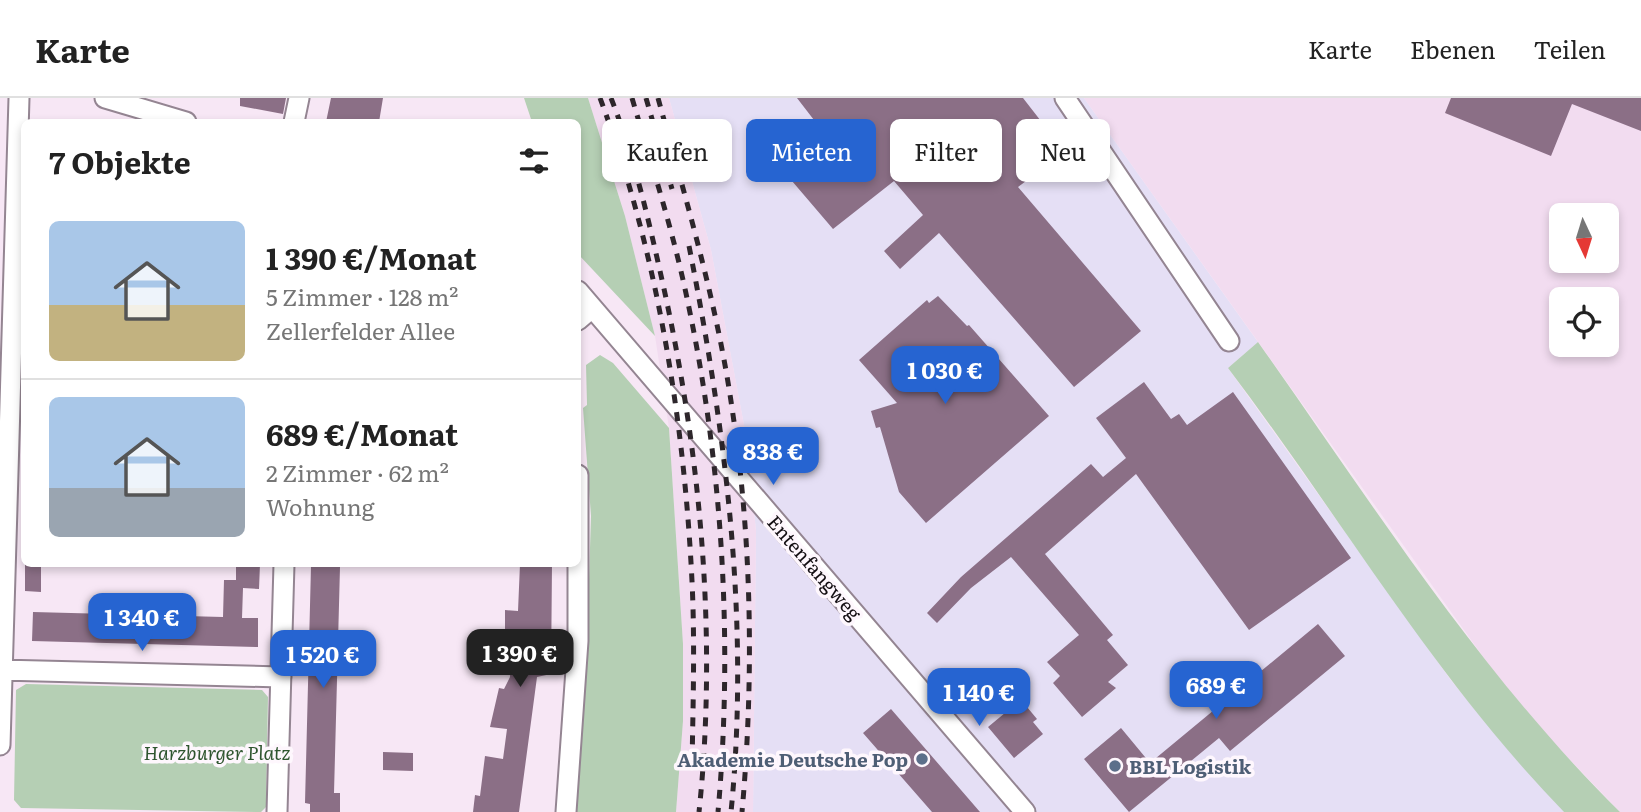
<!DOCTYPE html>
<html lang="de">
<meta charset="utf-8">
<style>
body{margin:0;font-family:Literata,serif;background:#f2f2f2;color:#222;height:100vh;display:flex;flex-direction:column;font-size:26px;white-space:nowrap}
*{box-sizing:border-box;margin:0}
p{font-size:23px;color:#767676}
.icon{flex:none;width:38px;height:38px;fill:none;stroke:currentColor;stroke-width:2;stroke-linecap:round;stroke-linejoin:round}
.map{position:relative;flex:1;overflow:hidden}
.details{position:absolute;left:21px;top:21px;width:560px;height:448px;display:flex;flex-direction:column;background:#fff;border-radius:10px;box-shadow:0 4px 10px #0003}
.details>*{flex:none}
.guide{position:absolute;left:602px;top:21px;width:665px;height:63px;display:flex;gap:14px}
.needle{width:46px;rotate:176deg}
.tools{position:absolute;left:1549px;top:105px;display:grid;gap:14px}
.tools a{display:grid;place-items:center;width:70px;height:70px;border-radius:10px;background:#fff;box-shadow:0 4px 10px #0003;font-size:35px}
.price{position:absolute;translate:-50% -60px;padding:0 16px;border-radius:14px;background:#2664d1;color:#fff;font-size:23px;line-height:46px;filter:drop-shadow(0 2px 4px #0008)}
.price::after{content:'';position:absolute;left:50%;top:42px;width:21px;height:16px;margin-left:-10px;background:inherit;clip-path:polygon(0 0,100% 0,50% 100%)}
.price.active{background:#222;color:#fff}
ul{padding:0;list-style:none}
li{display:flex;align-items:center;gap:21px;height:175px;padding:0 28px}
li+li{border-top:2px solid #e0e0e0}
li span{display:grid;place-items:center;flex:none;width:196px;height:140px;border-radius:10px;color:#555}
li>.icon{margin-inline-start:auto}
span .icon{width:84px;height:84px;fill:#fffc;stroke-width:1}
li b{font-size:30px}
h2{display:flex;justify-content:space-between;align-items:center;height:84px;padding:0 28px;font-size:30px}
.chip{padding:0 24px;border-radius:10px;background:#fff;box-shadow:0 4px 10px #0003;font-size:24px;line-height:63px}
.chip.active{background:#2664d1;color:#fff}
header{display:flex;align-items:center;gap:42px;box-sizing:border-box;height:98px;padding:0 35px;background:#fff;border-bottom:2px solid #e0e0e0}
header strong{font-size:33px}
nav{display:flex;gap:38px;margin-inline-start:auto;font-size:24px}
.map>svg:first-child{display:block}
</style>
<header>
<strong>Karte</strong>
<nav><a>Karte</a><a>Ebenen</a><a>Teilen</a></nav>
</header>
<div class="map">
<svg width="1641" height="714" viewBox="0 0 1641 714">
<rect width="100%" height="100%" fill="#f7e7f5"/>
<!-- industrial -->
<path fill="#e5dff5" d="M 669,0 L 1084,0 L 1258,244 L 1228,270 L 1450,581 L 1504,647 L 1564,714 L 753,714 L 756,433 L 747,343 L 711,152 Z"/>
<!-- built -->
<path fill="#f2dcf0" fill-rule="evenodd" d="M 588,0 L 669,0 L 711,152 L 747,343 L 756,433 L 753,714 L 676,714 L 683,623 L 683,546 L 669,330 L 655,238 L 625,118 Z
M 1084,0 L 1641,0 L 1641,714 L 1620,714 L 1551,642 L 1494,574 ZM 1561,117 L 1606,117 L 1606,163 L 1561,163 ZM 1561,201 L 1606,201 L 1606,247 L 1561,247 Z"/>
<!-- green -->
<path fill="#b5cfb4" d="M 524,0 L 588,0 L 625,118 L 655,238 L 578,156 L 578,24 L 532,24 Z
M 1258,244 C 1372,405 1479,575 1620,714 L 1564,714 C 1434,580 1340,418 1228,270 Z
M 600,257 L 613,265 L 669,330 L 683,546 L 683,623 L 676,714 L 573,714 L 587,544 L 591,418 L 583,310 L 587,307 L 586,267 Z
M 26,586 L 262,592 L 268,599 L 266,709 L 261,714 L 21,710 L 14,702 L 16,592 Z"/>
<!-- building -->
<path fill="#8b6f86" d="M 240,0 L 286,0 L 283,16 L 240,8 Z
M 331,0 L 383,0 L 379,24 L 326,24 Z
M 797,0 L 1023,0 L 1065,54 L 1018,89 L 1141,233 L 1074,289 L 939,135 L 900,171 L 884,153 L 923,117 L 894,83 L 833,131 L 792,83 L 834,48 Z
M 1451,0 L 1641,0 L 1641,33 L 1572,6 L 1551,58 L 1445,15 Z
M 938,198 L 967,228 L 969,227 L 1049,318 L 926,425 L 899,394 L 880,329 L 876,330 L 871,313 L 897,305 L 859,262 L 927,202 L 929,205 Z
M 1144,284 L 1171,321 L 1179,316 L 1187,327 L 1233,294 L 1351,460 L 1249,532 L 1136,376 L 1045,456 L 1113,537 L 1107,542 L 1128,567 L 1108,584 L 1116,590 L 1082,619 L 1053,585 L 1060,578 L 1047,564 L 1079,537 L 1011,459 L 971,490 L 937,525 L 927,515 L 961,479 L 1091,366 L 1103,379 L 1126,360 L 1096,320 Z
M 25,466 L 41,466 L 41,494 L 25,493 Z
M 236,466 L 260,466 L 259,491 L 243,490 L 242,520 L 258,520 L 258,549 L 32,543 L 33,514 L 223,519 L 224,482 L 236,482 Z
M 520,466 L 552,466 L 551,576 L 537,579 L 519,714 L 473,714 L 475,697 L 480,698 L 485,658 L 503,661 L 507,631 L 490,629 L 499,590 L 504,591 L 510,579 L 512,534 L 505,534 L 505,512 L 518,513 Z
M 311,468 L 340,469 L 334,695 L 340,695 L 340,714 L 310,714 L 310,706 L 305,705 Z
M 1318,526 L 1345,558 L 1230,653 L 1219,640 L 1129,714 L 1084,661 L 1121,630 L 1150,665 Z
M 1017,605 L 1023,613 L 1027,609 L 1037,621 L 1033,624 L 1043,636 L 1014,660 L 988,629 Z
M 891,611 L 980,714 L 932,714 L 863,635 Z
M 383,654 L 413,655 L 413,673 L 383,672 Z"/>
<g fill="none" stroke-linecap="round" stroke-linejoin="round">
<defs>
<path id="minor" d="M 105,0 L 186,24
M 1065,0 L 1229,243
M 294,24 L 299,0
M 578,193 L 1025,714
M 578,222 L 592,210
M 0,572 L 281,579
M 0,647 L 19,0
M 277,714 L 284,466
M 566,714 L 578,543 L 578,377"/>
</defs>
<!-- minor casing -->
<use href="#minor" stroke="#948592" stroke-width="23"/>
<!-- minor -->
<use href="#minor" stroke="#fff" stroke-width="19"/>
<!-- rail -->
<path stroke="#2d262b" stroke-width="5" stroke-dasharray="9 9" stroke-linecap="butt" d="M 600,0 C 657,152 684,321 692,483 C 695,545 693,607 692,669
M 611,0 C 633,56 647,115 660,173 C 700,348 718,535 699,714
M 632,0 C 652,68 674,136 688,205 C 723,371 733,546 718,714
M 646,0 L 672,91
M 658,0 C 686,102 717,205 732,310 C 752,442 754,581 742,714
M 689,148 C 726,335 750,524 731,714"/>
</g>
<!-- markers -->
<g fill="#5c6f8a" stroke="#fef7fd" stroke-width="2.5">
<circle cx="922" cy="661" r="7"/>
<circle cx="1115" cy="668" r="7"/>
</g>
<g text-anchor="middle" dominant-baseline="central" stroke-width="7" stroke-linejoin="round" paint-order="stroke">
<!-- street labels -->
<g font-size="19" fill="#140f13" stroke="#fef7fd">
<text transform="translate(815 469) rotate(49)">Entenfangweg</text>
</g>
<!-- park labels -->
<g font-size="19" font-style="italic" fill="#2e552e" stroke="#fef7fd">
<text x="217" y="654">Harzburger Platz</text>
</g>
<!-- service labels -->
<g font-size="19" font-weight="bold" fill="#4e5e75" stroke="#fef7fd" text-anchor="end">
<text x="908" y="661">Akademie Deutsche Pop</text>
<text x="1129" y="668" text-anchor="start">BBL Logistik</text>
</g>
</g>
</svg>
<div class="tools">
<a><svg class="needle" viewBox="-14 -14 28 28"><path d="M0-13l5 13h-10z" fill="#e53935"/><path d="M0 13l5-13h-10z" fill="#767676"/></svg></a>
<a><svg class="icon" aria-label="locate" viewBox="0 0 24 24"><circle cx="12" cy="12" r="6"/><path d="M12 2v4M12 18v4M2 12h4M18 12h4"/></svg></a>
</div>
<b class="price" style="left:945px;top:308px">1 030 €</b>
<b class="price" style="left:773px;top:389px">838 €</b>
<b class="price" style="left:142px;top:555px">1 340 €</b>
<b class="price active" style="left:520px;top:591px">1 390 €</b>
<b class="price" style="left:323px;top:592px">1 520 €</b>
<b class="price" style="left:1216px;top:623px">689 €</b>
<b class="price" style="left:979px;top:630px">1 140 €</b>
<div class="guide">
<a class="chip">Kaufen</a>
<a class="chip active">Mieten</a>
<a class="chip">Filter</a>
<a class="chip">Neu</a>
</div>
<section class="details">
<h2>7 Objekte<svg class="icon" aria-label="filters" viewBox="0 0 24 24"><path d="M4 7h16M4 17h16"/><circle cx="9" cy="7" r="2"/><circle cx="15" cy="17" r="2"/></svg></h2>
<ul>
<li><span style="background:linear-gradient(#a9c7e8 60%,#c2b280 0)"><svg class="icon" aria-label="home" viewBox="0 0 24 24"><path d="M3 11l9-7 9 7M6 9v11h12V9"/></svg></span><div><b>1 390 €/Monat</b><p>5 Zimmer · 128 m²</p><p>Zellerfelder Allee</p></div></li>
<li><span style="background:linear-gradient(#a9c7e8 65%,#9aa5b1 0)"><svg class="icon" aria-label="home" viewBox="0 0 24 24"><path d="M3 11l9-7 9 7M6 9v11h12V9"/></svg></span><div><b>689 €/Monat</b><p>2 Zimmer · 62 m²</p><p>Wohnung</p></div></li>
</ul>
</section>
</div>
